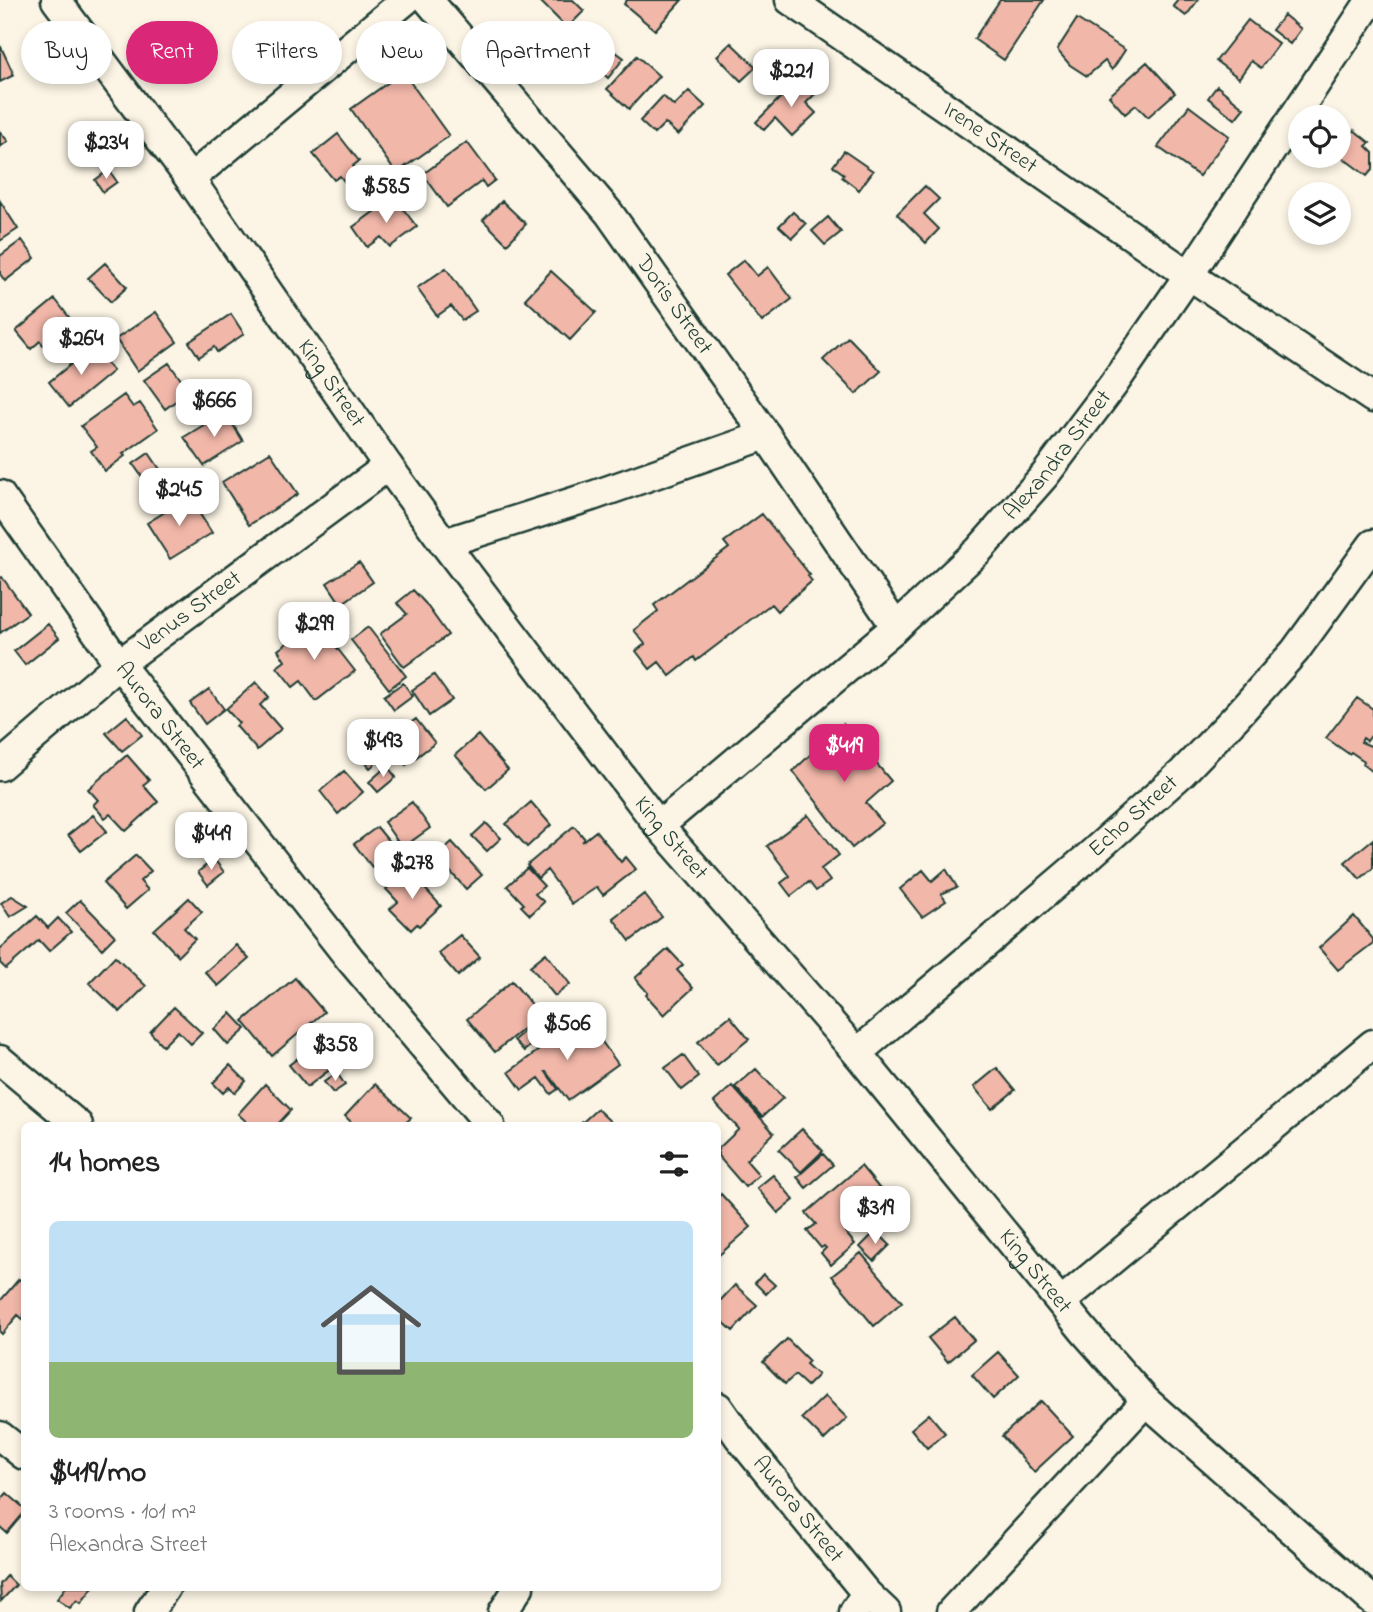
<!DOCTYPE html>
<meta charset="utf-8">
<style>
body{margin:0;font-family:"Indie Flower",sans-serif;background:#f6f6f6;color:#222;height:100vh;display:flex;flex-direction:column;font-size:26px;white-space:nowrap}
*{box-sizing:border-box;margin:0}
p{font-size:23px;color:#767676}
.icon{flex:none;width:38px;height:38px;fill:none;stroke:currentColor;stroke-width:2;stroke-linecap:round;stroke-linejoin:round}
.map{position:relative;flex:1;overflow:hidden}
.panel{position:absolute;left:21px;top:1122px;width:700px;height:469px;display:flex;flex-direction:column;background:#fff;border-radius:10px;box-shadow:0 4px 10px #0003}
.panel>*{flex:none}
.guide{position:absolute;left:21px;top:21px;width:700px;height:63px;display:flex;gap:14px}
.buttons{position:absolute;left:1288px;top:105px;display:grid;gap:14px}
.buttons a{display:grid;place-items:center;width:63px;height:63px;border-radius:50%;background:#fff;box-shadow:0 4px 10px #0003;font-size:35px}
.price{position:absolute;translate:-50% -60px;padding:0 16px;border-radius:14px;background:#fff;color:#222;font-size:23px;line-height:46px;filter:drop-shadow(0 2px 4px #0008)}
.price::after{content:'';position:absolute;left:50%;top:42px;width:21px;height:16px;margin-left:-10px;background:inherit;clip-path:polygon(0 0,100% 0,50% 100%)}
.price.current{background:#db2777;color:#fff}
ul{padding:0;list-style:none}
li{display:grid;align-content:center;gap:14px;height:371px;padding:0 28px}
li span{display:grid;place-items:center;height:217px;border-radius:10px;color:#555}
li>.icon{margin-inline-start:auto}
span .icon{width:126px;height:126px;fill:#fffc;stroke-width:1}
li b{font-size:30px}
h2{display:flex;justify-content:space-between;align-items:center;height:84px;padding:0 28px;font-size:30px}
.tag{padding:0 24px;border-radius:32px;background:#fff;box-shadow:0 4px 10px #0003;font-size:24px;line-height:63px}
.tag.current{background:#db2777;color:#fff}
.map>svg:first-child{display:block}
</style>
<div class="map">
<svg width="1373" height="1612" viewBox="0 0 1373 1612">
<rect width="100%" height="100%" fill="#fcf5e5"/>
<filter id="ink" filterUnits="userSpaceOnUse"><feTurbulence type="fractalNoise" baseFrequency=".0143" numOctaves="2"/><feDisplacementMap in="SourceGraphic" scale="14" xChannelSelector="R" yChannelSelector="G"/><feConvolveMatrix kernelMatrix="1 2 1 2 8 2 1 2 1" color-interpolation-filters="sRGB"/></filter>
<g filter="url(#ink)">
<!-- building -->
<path fill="#f1b7a9" stroke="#1f3d34" stroke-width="2" d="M 539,0 L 573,0 L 584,11 L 567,28 Z
M 627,0 L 682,0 L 655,30 L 624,4 Z
M 1000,0 L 1044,0 L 1004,60 L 974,39 Z
M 1178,0 L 1198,0 L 1186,16 L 1173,6 Z
M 1284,15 L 1301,29 L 1290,44 L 1272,30 Z
M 1077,19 L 1125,50 L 1112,70 L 1105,61 L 1087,76 L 1070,65 L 1057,50 Z
M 1248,20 L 1279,44 L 1261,68 L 1251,61 L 1239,78 L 1216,61 Z
M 731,43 L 756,67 L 741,81 L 717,56 Z
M 1,47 L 14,75 L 0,82 L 0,48 Z
M 616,52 L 624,58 L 608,78 L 600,71 Z
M 637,56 L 659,76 L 629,109 L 607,89 Z
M 1147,62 L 1175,93 L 1148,117 L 1136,105 L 1125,114 L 1109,96 Z
M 403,72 L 449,136 L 396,173 L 351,109 Z
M 800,78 L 816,93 L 806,103 L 816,113 L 792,136 L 775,118 L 764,130 L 756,122 Z
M 1217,86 L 1244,108 L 1235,119 L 1208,98 Z
M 689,91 L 705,106 L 678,135 L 665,123 L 654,134 L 640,121 L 663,96 L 674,106 Z
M 1189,106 L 1229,136 L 1199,176 L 1158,147 Z
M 1354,130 L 1370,143 L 1366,146 L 1373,153 L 1373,169 L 1367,176 L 1339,155 L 1339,148 Z
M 0,132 L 8,141 L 0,147 Z
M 338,134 L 359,161 L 353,166 L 362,177 L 349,187 L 340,176 L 334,180 L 313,154 Z
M 467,142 L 495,180 L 486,187 L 482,181 L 447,207 L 423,174 Z
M 844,151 L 873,171 L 859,190 L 842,177 L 844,174 L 833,166 Z
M 109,170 L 117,182 L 103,192 L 95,180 Z
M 925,186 L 939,199 L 924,214 L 939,229 L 926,243 L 897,214 Z
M 394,197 L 417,227 L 390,247 L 381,237 L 367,247 L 353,227 Z
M 0,201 L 18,229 L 0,241 Z
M 502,201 L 526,224 L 507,244 L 483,220 Z
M 793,212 L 806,224 L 792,238 L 779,226 Z
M 828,217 L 841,232 L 825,245 L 812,231 Z
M 22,240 L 35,258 L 5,281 L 0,274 L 0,256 Z
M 744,260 L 757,276 L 768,267 L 792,299 L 762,322 L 725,275 Z
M 105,263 L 127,287 L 111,302 L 88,278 Z
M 446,268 L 476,311 L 462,320 L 451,306 L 437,316 L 417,288 Z
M 551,271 L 596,312 L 570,340 L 525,299 Z
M 55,299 L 79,330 L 50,353 L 40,341 L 31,349 L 16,331 Z
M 156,312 L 177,342 L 137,371 L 116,339 Z
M 231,314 L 244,334 L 217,352 L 214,347 L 199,357 L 189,342 Z
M 848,337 L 881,371 L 856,394 L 823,360 Z
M 92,347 L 113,371 L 69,407 L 49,382 Z
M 169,363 L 189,391 L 165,409 L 144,380 Z
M 124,395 L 133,407 L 140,403 L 158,429 L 123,454 L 125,456 L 105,471 L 91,451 L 97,447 L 81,426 Z
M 225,412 L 243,441 L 204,466 L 184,437 Z
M 270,452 L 298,494 L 249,525 L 222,482 Z
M 149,453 L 172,487 L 157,498 L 133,464 Z
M 189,497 L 212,533 L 170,559 L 147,523 Z
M 762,514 L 810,575 L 808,576 L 812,581 L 777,611 L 771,604 L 696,661 L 694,657 L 670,676 L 659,662 L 650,669 L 636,651 L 645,644 L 634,630 L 658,611 L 654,605 L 729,548 L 724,542 Z
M 359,562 L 373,582 L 341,604 L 327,583 Z
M 2,577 L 28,613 L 0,633 L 0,578 Z
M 413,590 L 425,603 L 448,635 L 404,667 L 380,634 L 407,614 L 397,603 Z
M 316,621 L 355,671 L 316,701 L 301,681 L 293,687 L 277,667 L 285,661 L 278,650 Z
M 48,624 L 59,638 L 25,665 L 14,651 Z
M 368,627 L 406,676 L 389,689 L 351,640 Z
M 434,675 L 452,700 L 429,716 L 412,690 Z
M 256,682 L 269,697 L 260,705 L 281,729 L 257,750 L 236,726 L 239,723 L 226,709 Z
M 403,683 L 413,696 L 394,710 L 384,696 Z
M 209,689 L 224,709 L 205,724 L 190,703 Z
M 1357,698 L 1373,709 L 1373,733 L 1367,741 L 1363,738 L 1361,742 L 1373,747 L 1373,772 L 1363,764 L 1364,761 L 1351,752 L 1349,754 L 1326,738 Z
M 127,716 L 142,735 L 122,751 L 106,733 Z
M 416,719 L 435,743 L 406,765 L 387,741 Z
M 843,724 L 891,781 L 866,803 L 883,823 L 852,848 L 793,771 Z
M 478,735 L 508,770 L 486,789 L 455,755 Z
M 374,740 L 386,754 L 370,768 L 358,754 Z
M 127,755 L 149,780 L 143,785 L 158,802 L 126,831 L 110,814 L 105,818 L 93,805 L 98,800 L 88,789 Z
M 387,766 L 396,777 L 378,792 L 369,782 Z
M 344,771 L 363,792 L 338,814 L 320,791 Z
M 412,802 L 430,828 L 402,848 L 384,822 Z
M 531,802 L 551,825 L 527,847 L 506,824 Z
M 93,815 L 107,831 L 81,851 L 68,835 Z
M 808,815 L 839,855 L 821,869 L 830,881 L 816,891 L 809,882 L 791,896 L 781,883 L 790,876 L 767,846 Z
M 486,823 L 501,838 L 487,851 L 472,836 Z
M 574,826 L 585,839 L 582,842 L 596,831 L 621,862 L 626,857 L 636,869 L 603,895 L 597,887 L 572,904 L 547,870 L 538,878 L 527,865 Z
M 377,827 L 395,849 L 372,867 L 354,844 Z
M 1373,839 L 1373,868 L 1360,879 L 1345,862 Z
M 452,842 L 482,875 L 466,889 L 436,856 Z
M 136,855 L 151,871 L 140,881 L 148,890 L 126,909 L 103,883 Z
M 214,859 L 224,872 L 208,885 L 198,872 Z
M 527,868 L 544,886 L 535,894 L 544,902 L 530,915 L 521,906 L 524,904 L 507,886 Z
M 946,869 L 957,887 L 941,894 L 946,901 L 922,917 L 900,889 L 923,870 L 932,881 Z
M 408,870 L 441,906 L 419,926 L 417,924 L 411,930 L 390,909 L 398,902 L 386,889 Z
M 644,894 L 662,917 L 630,941 L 613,918 Z
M 12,896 L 28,906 L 10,917 L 1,903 Z
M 189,898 L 202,912 L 184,928 L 195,939 L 178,956 L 154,930 Z
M 80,900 L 115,936 L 102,949 L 66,913 Z
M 37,916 L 48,928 L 58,918 L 71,932 L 49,951 L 39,940 L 6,969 L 0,963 L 0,949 Z
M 1354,916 L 1373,939 L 1373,943 L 1338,970 L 1319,948 Z
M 460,935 L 480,957 L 458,976 L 438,953 Z
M 236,945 L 249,959 L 218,986 L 205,972 Z
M 668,949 L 683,965 L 677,970 L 693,988 L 664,1015 L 646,995 L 648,993 L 635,978 Z
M 546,953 L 570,984 L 555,996 L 530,966 Z
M 115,956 L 146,986 L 120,1012 L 89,983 Z
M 295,978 L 324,1012 L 272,1056 L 243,1021 Z
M 512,981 L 540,1015 L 495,1052 L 467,1019 Z
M 174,1007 L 202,1033 L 191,1044 L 178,1031 L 163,1046 L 150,1032 Z
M 231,1013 L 246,1029 L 228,1045 L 214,1029 Z
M 730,1016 L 749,1039 L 717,1065 L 698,1042 Z
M 584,1017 L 618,1064 L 568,1100 L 547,1072 L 546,1072 L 558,1089 L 551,1094 L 539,1078 L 522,1090 L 509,1072 Z
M 536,1021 L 546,1032 L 524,1051 L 514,1040 Z
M 336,1046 L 345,1058 L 307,1087 L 289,1065 L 307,1051 L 315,1062 Z
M 683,1055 L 699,1077 L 682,1090 L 665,1068 Z
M 230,1065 L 246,1081 L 235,1093 L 229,1087 L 223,1093 L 213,1083 Z
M 997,1068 L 1015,1090 L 992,1109 L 974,1087 Z
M 756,1069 L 783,1098 L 762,1117 L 735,1087 Z
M 337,1073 L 345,1085 L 333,1093 L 324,1082 Z
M 265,1084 L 291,1110 L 277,1125 L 250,1125 L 238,1114 Z
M 375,1084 L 411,1118 L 403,1125 L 354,1125 L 345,1116 Z
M 732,1086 L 774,1133 L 746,1160 L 759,1175 L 745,1187 L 718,1156 L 718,1149 L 739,1129 L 714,1102 Z
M 597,1109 L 614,1125 L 579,1125 L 585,1120 Z
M 802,1129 L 823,1151 L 801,1172 L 779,1150 Z
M 823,1154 L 833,1165 L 806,1188 L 797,1177 Z
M 861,1166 L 884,1194 L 876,1201 L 878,1204 L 845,1232 L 855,1244 L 831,1265 L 821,1253 L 826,1248 L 824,1246 L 821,1248 L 807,1231 L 816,1224 L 806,1213 Z
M 773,1175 L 794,1200 L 778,1213 L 757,1188 Z
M 721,1194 L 751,1227 L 718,1256 L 718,1197 Z
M 876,1231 L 890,1245 L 874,1261 L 860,1247 Z
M 861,1253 L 902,1302 L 874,1326 L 832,1276 Z
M 763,1274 L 775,1285 L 766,1294 L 755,1283 Z
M 19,1279 L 24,1283 L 24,1320 L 18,1315 L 2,1334 L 0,1332 L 0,1301 Z
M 735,1285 L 757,1305 L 733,1331 L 718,1317 L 718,1303 Z
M 955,1317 L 974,1340 L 948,1362 L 928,1338 Z
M 787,1339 L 809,1361 L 806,1364 L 818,1375 L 807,1386 L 795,1375 L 785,1384 L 763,1362 Z
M 998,1352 L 1019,1375 L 993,1399 L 972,1375 Z
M 825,1396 L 847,1418 L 824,1440 L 802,1418 Z
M 1041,1401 L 1073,1436 L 1034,1472 L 1002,1436 Z
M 929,1414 L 945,1433 L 927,1448 L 911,1429 Z
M 7,1493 L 24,1508 L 24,1513 L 7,1533 L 0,1527 L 0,1501 Z
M 7,1576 L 16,1585 L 1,1601 L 0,1584 Z
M 66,1587 L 93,1587 L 81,1603 L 77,1600 L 70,1608 L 57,1599 Z"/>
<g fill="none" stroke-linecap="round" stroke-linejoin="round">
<defs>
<g id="minor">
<path id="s1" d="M 56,0 L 190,179 L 388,466 L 444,543 L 659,826 L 857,1053 L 1084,1331 L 1146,1401 L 1373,1601"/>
<path id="s2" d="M 428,0 L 609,213 L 766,435 L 896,627"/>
<path id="s3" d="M 790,0 L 1189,275 L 1373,398"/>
<path d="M 190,179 L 406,0"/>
<path id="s4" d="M 0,495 L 119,664 L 350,959 L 490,1125"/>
<path d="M 444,543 L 592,496 L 766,435"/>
<path id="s5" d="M 0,766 L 119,664 L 388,466"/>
<path id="s6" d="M 659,826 L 896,627 L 979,550 L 1045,475 L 1113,385 L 1189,275 L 1367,6"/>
<path id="s7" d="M 857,1053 L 1089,856 L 1182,773 L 1236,717 L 1295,651 L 1373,544"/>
<path d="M 0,1060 L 78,1125"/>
<path d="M 1061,1302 L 1373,1044"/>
<path id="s8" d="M 718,1407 L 739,1437 L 866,1593 L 854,1612"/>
<path d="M 0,1436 L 24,1455"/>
<path d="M 866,1593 L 886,1612"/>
<path d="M 149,1612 L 166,1587"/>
<path d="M 503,1612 L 519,1587"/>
<path d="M 951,1612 L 1146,1401"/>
</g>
</defs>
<!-- minor casing -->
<use href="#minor" stroke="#1f3d34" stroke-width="33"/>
<!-- minor -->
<use href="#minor" stroke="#fcf5e5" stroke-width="28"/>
</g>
</g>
<g text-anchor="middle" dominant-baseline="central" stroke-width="5" stroke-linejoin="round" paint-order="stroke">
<!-- street labels -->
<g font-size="23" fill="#1f3d34" stroke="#fcf5e5">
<text stroke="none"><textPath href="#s3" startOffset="243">Irene Street</textPath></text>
<text stroke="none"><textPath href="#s2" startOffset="392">Doris Street</textPath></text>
<text stroke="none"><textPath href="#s1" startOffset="472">King Street</textPath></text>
<text stroke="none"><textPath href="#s6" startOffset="546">Alexandra Street</textPath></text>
<text stroke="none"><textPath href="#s5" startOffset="245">Venus Street</textPath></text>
<text stroke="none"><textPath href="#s4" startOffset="273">Aurora Street</textPath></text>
<text stroke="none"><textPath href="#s7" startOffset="364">Echo Street</textPath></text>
<text stroke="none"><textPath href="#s1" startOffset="1040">King Street</textPath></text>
<text stroke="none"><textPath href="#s1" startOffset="1606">King Street</textPath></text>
<text stroke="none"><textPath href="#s8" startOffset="130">Aurora Street</textPath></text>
</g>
</g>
</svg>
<div class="buttons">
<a><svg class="icon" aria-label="locate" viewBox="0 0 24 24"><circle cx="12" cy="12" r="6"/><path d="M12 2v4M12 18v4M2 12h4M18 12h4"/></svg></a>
<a><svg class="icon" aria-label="layers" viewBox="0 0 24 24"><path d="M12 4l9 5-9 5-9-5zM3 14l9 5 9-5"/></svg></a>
</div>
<b class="price" style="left:791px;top:109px">$221</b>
<b class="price" style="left:106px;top:181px">$234</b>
<b class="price" style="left:386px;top:225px">$585</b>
<b class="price" style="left:81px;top:377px">$264</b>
<b class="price" style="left:214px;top:439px">$666</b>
<b class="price" style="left:179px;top:528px">$245</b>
<b class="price" style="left:314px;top:662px">$299</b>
<b class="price" style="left:383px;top:779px">$493</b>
<b class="price current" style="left:844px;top:784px">$419</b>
<b class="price" style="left:211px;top:872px">$449</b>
<b class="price" style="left:412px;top:901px">$278</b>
<b class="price" style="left:567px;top:1062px">$506</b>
<b class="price" style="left:335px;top:1083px">$358</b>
<b class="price" style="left:875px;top:1246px">$319</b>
<div class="guide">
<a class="tag">Buy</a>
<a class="tag current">Rent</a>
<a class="tag">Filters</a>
<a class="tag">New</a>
<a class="tag">Apartment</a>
</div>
<section class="panel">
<h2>14 homes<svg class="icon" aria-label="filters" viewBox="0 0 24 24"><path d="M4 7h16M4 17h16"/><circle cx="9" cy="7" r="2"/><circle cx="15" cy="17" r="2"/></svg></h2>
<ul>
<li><span style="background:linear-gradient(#bfe0f5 65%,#8fb573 0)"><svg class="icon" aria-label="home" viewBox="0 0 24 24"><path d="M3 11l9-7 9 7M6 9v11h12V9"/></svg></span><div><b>$419/mo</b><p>3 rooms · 101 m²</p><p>Alexandra Street</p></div></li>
</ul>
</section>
</div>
